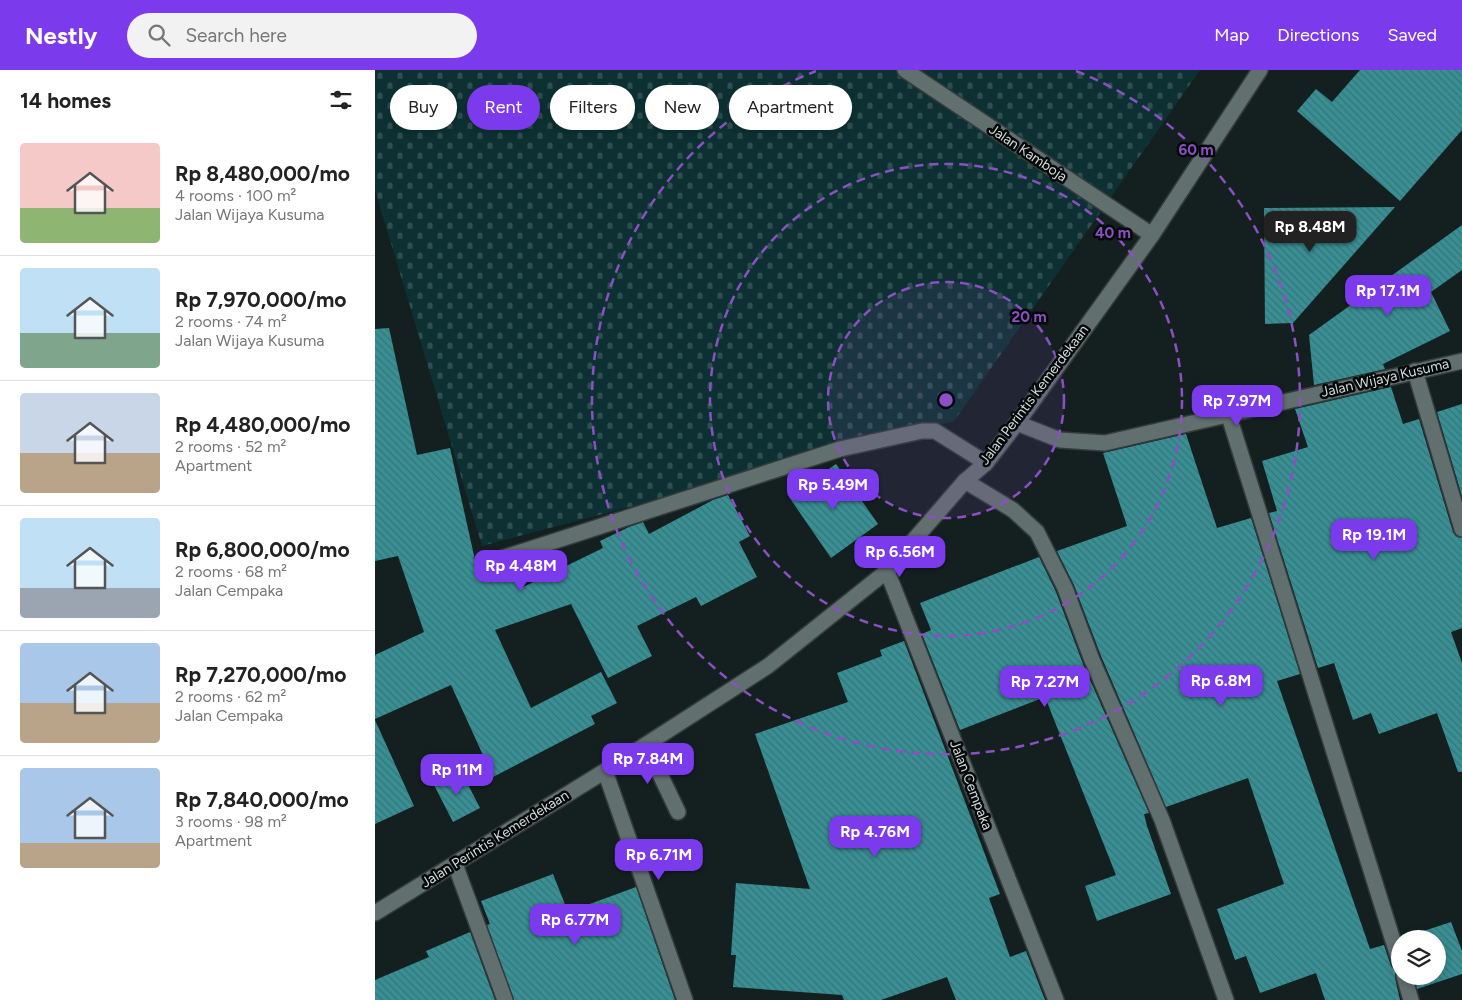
<!DOCTYPE html>
<meta charset="utf-8">
<style>
body{margin:0;font-family:Figtree,sans-serif;background:#f2f2f2;color:#222;height:100vh;display:flex;flex-direction:column;font-size:19px;white-space:nowrap}
*{box-sizing:border-box;margin:0}
p{font-size:16px;color:#767676}
.icon{flex:none;width:28px;height:28px;fill:none;stroke:currentColor;stroke-width:2;stroke-linecap:round;stroke-linejoin:round}
.map{position:relative;flex:1;overflow:hidden}
.side{display:flex;flex-direction:column;background:#fff;width:375px}
.side>*{flex:none}
.top-card{position:absolute;left:15px;top:15px;width:475px;height:45px;display:flex;gap:10px}
.controls{position:absolute;left:1016px;top:860px;display:grid;gap:10px}
.controls a{display:grid;place-items:center;width:55px;height:55px;border-radius:50%;background:#fff;box-shadow:0 2px 8px #0003;font-size:25px}
.price{position:absolute;translate:-50% -42px;padding:0 11px;border-radius:10px;background:#7c3aed;color:#fff;font-size:16px;line-height:32px;filter:drop-shadow(0 1px 2px #0008)}
.price::after{content:'';position:absolute;left:50%;top:30px;width:15px;height:11px;margin-left:-8px;background:inherit;clip-path:polygon(0 0,100% 0,50% 100%)}
.price.selected{background:#222;color:#fff}
ul{padding:0;list-style:none}
li{display:flex;align-items:center;gap:15px;height:125px;padding:0 20px}
li+li{border-top:1px solid #e0e0e0}
li span{display:grid;place-items:center;flex:none;width:140px;height:100px;border-radius:5px;color:#555}
li>.icon{margin-inline-start:auto}
span .icon{width:60px;height:60px;fill:#fffc;stroke-width:1}
li b{font-size:21px}
h2{display:flex;justify-content:space-between;align-items:center;height:60px;padding:0 20px;font-size:21px}
.pill{padding:0 18px;border-radius:22px;background:#fff;box-shadow:0 2px 8px #0003;font-size:18px;line-height:45px}
.pill.selected{background:#7c3aed;color:#fff}
header{display:flex;align-items:center;gap:30px;box-sizing:border-box;height:70px;padding:0 25px;background:#7c3aed;color:#fff}
header strong{font-size:24px}
nav{display:flex;gap:28px;margin-inline-start:auto;font-size:18px}
.search{width:350px;height:45px;background:#f2f2f2;display:flex;align-items:center;gap:12px;box-sizing:border-box;padding:0 18px;border-radius:28px;color:#767676;font-size:19px}
main{display:flex;flex:1;min-height:0}
.map>svg:first-child{display:block}
</style>
<header>
<strong>Nestly</strong>
<div class="search"><svg class="icon" aria-label="search" viewBox="0 0 24 24"><circle cx="10" cy="10" r="6"/><path d="M15 15l6 6"/></svg>Search here</div>
<nav><a>Map</a><a>Directions</a><a>Saved</a></nav>
</header>
<main>
<section class="side">
<h2>14 homes<svg class="icon" aria-label="filters" viewBox="0 0 24 24"><path d="M4 7h16M4 17h16"/><circle cx="9" cy="7" r="2"/><circle cx="15" cy="17" r="2"/></svg></h2>
<ul>
<li><span style="background:linear-gradient(#f6c9c9 65%,#8fb573 0)"><svg class="icon" aria-label="home" viewBox="0 0 24 24"><path d="M3 11l9-7 9 7M6 9v11h12V9"/></svg></span><div><b>Rp 8,480,000/mo</b><p>4 rooms · 100 m²</p><p>Jalan Wijaya Kusuma</p></div></li>
<li><span style="background:linear-gradient(#bfe0f5 65%,#7fa58c 0)"><svg class="icon" aria-label="home" viewBox="0 0 24 24"><path d="M3 11l9-7 9 7M6 9v11h12V9"/></svg></span><div><b>Rp 7,970,000/mo</b><p>2 rooms · 74 m²</p><p>Jalan Wijaya Kusuma</p></div></li>
<li><span style="background:linear-gradient(#c9d6e8 60%,#b9a48a 0)"><svg class="icon" aria-label="home" viewBox="0 0 24 24"><path d="M3 11l9-7 9 7M6 9v11h12V9"/></svg></span><div><b>Rp 4,480,000/mo</b><p>2 rooms · 52 m²</p><p>Apartment</p></div></li>
<li><span style="background:linear-gradient(#bfe0f5 70%,#9aa5b1 0)"><svg class="icon" aria-label="home" viewBox="0 0 24 24"><path d="M3 11l9-7 9 7M6 9v11h12V9"/></svg></span><div><b>Rp 6,800,000/mo</b><p>2 rooms · 68 m²</p><p>Jalan Cempaka</p></div></li>
<li><span style="background:linear-gradient(#a9c7e8 60%,#b9a48a 0)"><svg class="icon" aria-label="home" viewBox="0 0 24 24"><path d="M3 11l9-7 9 7M6 9v11h12V9"/></svg></span><div><b>Rp 7,270,000/mo</b><p>2 rooms · 62 m²</p><p>Jalan Cempaka</p></div></li>
<li><span style="background:linear-gradient(#a9c7e8 75%,#b9a48a 0)"><svg class="icon" aria-label="home" viewBox="0 0 24 24"><path d="M3 11l9-7 9 7M6 9v11h12V9"/></svg></span><div><b>Rp 7,840,000/mo</b><p>3 rooms · 98 m²</p><p>Apartment</p></div></li>
</ul>
</section>
<div class="map">
<svg width="1087" height="930" viewBox="0 0 1087 930">
<defs>
<pattern id="cemetery-stones" width="16" height="16" patternUnits="userSpaceOnUse" patternTransform="scale(1.25)"><rect width="16" height="16" fill="#0d3132"/><path d="M2 7V4a2 2 0 0 1 4 0v3zM10 15v-3a2 2 0 0 1 4 0v3z" fill="#2f4e4f"/></pattern>
<pattern id="building-back-hatch" width="6" height="6" patternUnits="userSpaceOnUse" patternTransform="scale(1.25)"><rect width="6" height="6" fill="#388f94"/><path d="M-1 5l2 2M0 0l6 6M5-1l2 2" fill="none" stroke="#3a7477"/></pattern>
</defs>
<rect width="100%" height="100%" fill="#142020"/>
<!-- cemetery -->
<path fill="url(#cemetery-stones)" d="M 0,0 L 825,0 L 579,351 L 107,476 L 0,120 Z"/>
<!-- building -->
<path fill="url(#building-back-hatch)" d="M 985,0 L 1087,0 L 1087,60 L 1025,131 L 922,41 L 941,19 L 957,32 Z
M 1020,137 L 918,253 L 890,254 L 889,138 Z
M 1087,155 L 1087,200 L 1056,222 L 1075,261 L 1008,294 L 1010,299 L 939,315 L 934,265 Z
M 14,258 L 42,385 L 75,378 L 100,490 L 103,488 L 108,502 L 138,494 L 146,518 L 228,478 L 225,471 L 254,457 L 268,452 L 274,464 L 338,430 L 353,425 L 375,466 L 364,472 L 382,507 L 326,536 L 321,527 L 262,556 L 277,586 L 233,608 L 196,534 L 120,560 L 156,638 L 226,602 L 242,633 L 216,646 L 220,654 L 118,707 L 76,615 L 0,649 L 0,585 L 49,562 L 23,486 L 0,491 L 0,259 Z
M 1016,317 L 1028,354 L 1044,349 L 1078,462 L 1081,466 L 1087,468 L 1087,558 L 1076,562 L 1087,593 L 1087,702 L 1083,702 L 1062,643 L 1004,664 L 996,643 L 978,650 L 959,593 L 943,598 L 894,443 L 902,441 L 887,391 L 933,377 L 920,339 Z
M 1087,334 L 1087,426 L 1062,342 Z
M 811,364 L 842,458 L 876,448 L 925,604 L 902,611 L 995,879 L 1009,875 L 1016,896 L 1021,901 L 1020,908 L 1025,930 L 950,930 L 941,903 L 885,923 L 871,886 L 860,890 L 842,839 L 909,814 L 873,708 L 791,737 L 726,586 L 699,515 L 682,481 L 752,456 L 728,383 Z
M 461,394 L 503,454 L 456,488 L 414,427 Z
M 664,487 L 681,522 L 708,594 L 774,743 L 769,744 L 772,756 L 796,824 L 722,851 L 710,816 L 741,805 L 670,627 L 585,660 L 547,564 L 556,560 L 545,533 Z
M 529,571 L 625,824 L 614,828 L 635,887 L 651,881 L 670,930 L 581,930 L 572,907 L 506,930 L 469,930 L 467,925 L 358,917 L 361,885 L 356,885 L 361,813 L 435,819 L 380,664 L 473,632 L 462,603 L 507,586 L 505,580 Z
M 0,650 L 39,736 L 0,754 Z
M 86,701 L 105,738 L 78,752 L 59,715 Z
M 178,804 L 193,842 L 261,817 L 300,930 L 139,930 L 112,855 L 115,854 L 106,831 Z
M 1076,852 L 1087,881 L 1087,904 L 1042,919 L 1039,906 L 1062,906 L 1062,869 L 1027,868 Z
M 95,862 L 120,930 L 0,930 L 0,910 L 54,887 L 51,881 Z"/>
<g fill="none" stroke-linecap="round" stroke-linejoin="round">
<defs>
<path id="lane" d="M 853,343 L 1025,893
M 121,490 L 465,379 L 547,361 L 560,361 L 611,393
M 1029,906 L 1036,930"/>
<path id="street" d="M 530,0 L 777,165
M 1040,301 L 1087,459
M 642,353 L 685,370 L 730,373 L 1087,291
M 590,411 L 638,440 L 662,462 L 690,518 L 717,590 L 787,750 L 851,930
M 512,501 L 681,930
M 271,675 L 303,742
M 230,701 L 310,930
M 80,794 L 130,930"/>
<path id="secondary" d="M 0,843 L 230,701 L 393,596 L 512,501 L 590,411 L 611,393 L 642,353 L 777,165 L 885,0"/>
</defs>
<!-- lane casing -->
<use href="#lane" stroke="#343b3c" stroke-width="18"/>
<!-- street casing -->
<use href="#street" stroke="#343b3c" stroke-width="18"/>
<!-- secondary casing -->
<use href="#secondary" stroke="#343b3c" stroke-width="18"/>
<!-- lane -->
<use href="#lane" stroke="#626f6f" stroke-width="15"/>
<!-- street -->
<use href="#street" stroke="#626f6f" stroke-width="15"/>
<!-- secondary -->
<use href="#secondary" stroke="#626f6f" stroke-width="15"/>
</g>
<!-- distance rings -->
<circle cx="571" cy="330" r="118" fill="#8c4fc4" fill-opacity=".12"/>
<g fill="none" stroke="#8c4fc4" stroke-width="2.5" stroke-dasharray="9 6">
<circle cx="571" cy="330" r="118"/>
<circle cx="571" cy="330" r="236"/>
<path d="M701 1A354 354 0 1 1 441 1"/>
</g>
<g text-anchor="middle" dominant-baseline="central" stroke-width="5" stroke-linejoin="round" paint-order="stroke">
<!-- street labels -->
<g font-size="14" fill="#d2dada" stroke="#050809">
<text transform="translate(653 83) rotate(34)">Jalan Kamboja</text>
<text transform="translate(1010 308) rotate(-13)">Jalan Wijaya Kusuma</text>
<text transform="translate(659 325) rotate(-53)">Jalan Perintis Kemerdekaan</text>
<text transform="translate(596 715) rotate(69)">Jalan Cempaka</text>
<text transform="translate(120 769) rotate(-32)">Jalan Perintis Kemerdekaan</text>
</g>
</g>
<circle cx="571" cy="330" r="8" fill="#8c4fc4" stroke="#050809" stroke-width="2.5"/>
<g font-size="15" text-anchor="middle" font-weight="bold" fill="#8c4fc4" stroke="#050809" stroke-width="5" stroke-linejoin="round" paint-order="stroke">
<text x="821" y="85">60 m</text>
<text x="738" y="168">40 m</text>
<text x="654" y="252">20 m</text>
</g>
</svg>
<div class="controls">
<a><svg class="icon" aria-label="layers" viewBox="0 0 24 24"><path d="M12 4l9 5-9 5-9-5zM3 14l9 5 9-5"/></svg></a>
</div>
<b class="price selected" style="left:935px;top:183px">Rp 8.48M</b>
<b class="price" style="left:1013px;top:247px">Rp 17.1M</b>
<b class="price" style="left:862px;top:357px">Rp 7.97M</b>
<b class="price" style="left:458px;top:441px">Rp 5.49M</b>
<b class="price" style="left:999px;top:491px">Rp 19.1M</b>
<b class="price" style="left:525px;top:508px">Rp 6.56M</b>
<b class="price" style="left:146px;top:522px">Rp 4.48M</b>
<b class="price" style="left:846px;top:637px">Rp 6.8M</b>
<b class="price" style="left:670px;top:638px">Rp 7.27M</b>
<b class="price" style="left:273px;top:715px">Rp 7.84M</b>
<b class="price" style="left:82px;top:726px">Rp 11M</b>
<b class="price" style="left:500px;top:788px">Rp 4.76M</b>
<b class="price" style="left:284px;top:811px">Rp 6.71M</b>
<b class="price" style="left:200px;top:876px">Rp 6.77M</b>
<div class="top-card">
<a class="pill">Buy</a>
<a class="pill selected">Rent</a>
<a class="pill">Filters</a>
<a class="pill">New</a>
<a class="pill">Apartment</a>
</div>
</div>
</main>
